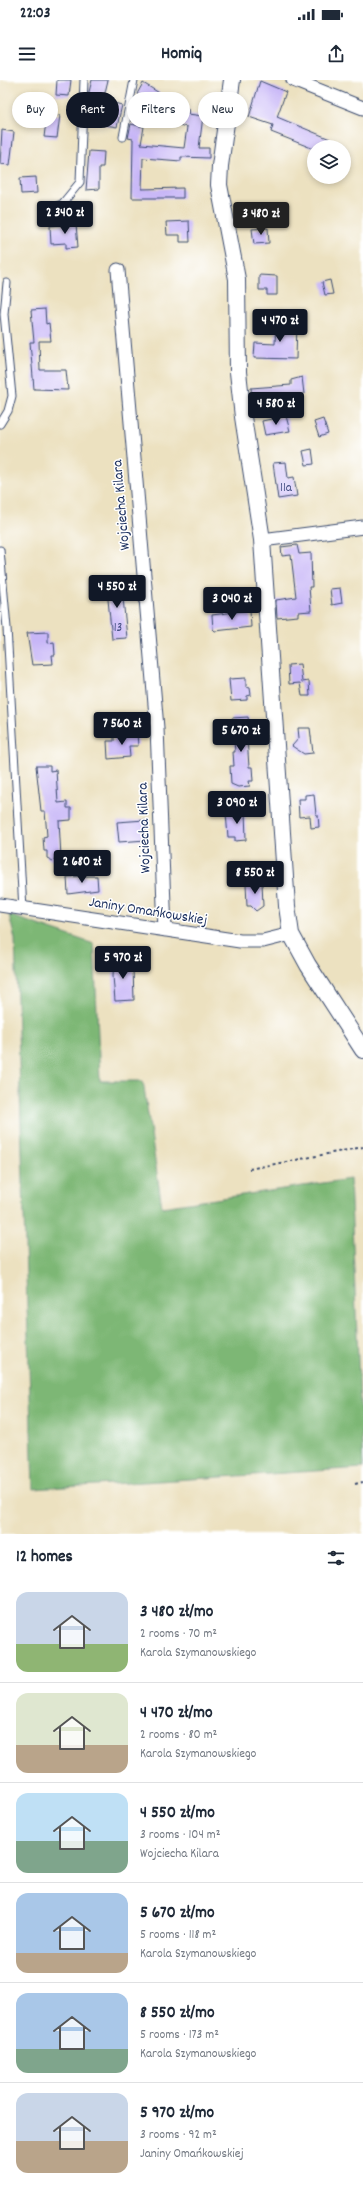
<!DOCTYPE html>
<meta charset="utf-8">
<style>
body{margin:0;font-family:Dekko,sans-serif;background:#f6f6f7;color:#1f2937;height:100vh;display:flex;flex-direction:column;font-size:15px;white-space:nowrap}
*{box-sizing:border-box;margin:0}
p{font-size:13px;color:#747a83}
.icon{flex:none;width:22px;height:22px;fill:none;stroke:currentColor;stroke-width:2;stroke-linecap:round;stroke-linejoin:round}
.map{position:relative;height:1454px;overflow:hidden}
.drawer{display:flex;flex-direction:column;background:#fff;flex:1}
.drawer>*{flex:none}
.guide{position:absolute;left:12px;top:12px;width:339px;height:36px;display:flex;gap:8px}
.fabs{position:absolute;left:307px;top:60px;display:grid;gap:8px}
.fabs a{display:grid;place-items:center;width:44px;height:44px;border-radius:50%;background:#fff;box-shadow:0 2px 6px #0003;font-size:20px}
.price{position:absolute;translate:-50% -34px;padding:0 9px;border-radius:4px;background:#111827;color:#fff;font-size:13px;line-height:26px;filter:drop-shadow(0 1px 2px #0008)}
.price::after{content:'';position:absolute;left:50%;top:24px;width:12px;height:9px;margin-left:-6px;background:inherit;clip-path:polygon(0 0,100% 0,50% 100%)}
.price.selected{background:#222;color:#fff}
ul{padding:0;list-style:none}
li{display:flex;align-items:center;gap:12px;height:100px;padding:0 16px}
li+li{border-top:1px solid #e0e1e3}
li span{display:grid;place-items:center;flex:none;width:112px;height:80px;border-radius:12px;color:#555}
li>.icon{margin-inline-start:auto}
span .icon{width:48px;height:48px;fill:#fffc;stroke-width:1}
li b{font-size:17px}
h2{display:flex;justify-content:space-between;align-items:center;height:48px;padding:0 16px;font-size:17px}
.pill{padding:0 14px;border-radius:18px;background:#fff;box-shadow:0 2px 6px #0003;font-size:14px;line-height:36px}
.pill.selected{background:#111827;color:#fff}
.status{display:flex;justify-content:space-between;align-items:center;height:28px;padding:0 20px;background:#fff;direction:ltr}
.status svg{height:11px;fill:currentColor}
header{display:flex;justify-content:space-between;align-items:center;height:52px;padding:0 16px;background:#fff;font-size:18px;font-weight:700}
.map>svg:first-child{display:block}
</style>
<div class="status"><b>22:03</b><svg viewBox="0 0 49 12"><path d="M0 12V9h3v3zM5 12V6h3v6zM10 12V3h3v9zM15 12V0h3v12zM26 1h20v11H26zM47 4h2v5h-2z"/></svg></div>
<header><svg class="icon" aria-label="menu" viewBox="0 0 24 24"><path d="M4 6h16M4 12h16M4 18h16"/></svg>Homiq<svg class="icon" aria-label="share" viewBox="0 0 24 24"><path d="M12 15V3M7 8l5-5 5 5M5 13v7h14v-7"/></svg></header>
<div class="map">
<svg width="363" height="1454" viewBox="0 0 363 1454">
<rect width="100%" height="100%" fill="#fff"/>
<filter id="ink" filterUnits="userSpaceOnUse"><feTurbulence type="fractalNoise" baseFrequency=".025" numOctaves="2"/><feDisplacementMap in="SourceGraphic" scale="8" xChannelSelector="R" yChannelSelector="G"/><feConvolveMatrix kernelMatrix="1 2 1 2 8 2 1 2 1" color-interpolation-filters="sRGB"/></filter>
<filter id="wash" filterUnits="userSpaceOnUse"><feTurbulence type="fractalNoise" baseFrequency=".012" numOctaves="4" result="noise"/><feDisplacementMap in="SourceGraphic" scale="16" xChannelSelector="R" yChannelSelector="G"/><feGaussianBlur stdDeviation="0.9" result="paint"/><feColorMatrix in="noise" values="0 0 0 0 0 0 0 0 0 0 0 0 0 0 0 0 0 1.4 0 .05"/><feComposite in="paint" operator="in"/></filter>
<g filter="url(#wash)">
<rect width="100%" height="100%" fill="#ece1c0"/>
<!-- forest -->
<path fill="#7db775" stroke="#4c736a" d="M 9,835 L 94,864 L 100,1001 L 143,1001 L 162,1127 L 350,1099 L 363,1388 L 33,1409 L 15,859 Z"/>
<g id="blocks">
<!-- building -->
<path fill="#c7b6f7" d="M 57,0 L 71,0 L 69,16 L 56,15 Z
M 92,0 L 108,0 L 103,21 L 88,16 Z
M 260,1 L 286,12 L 277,37 L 330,59 L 326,67 L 314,67 L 314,69 L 271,52 L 273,45 L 249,37 Z
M 143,3 L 161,14 L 155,25 L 137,14 Z
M 110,22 L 122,25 L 117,47 L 105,45 Z
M 34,27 L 44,28 L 43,41 L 33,40 Z
M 168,27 L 189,30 L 188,34 L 203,36 L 199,68 L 209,68 L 209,78 L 181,77 L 181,81 L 143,78 L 142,109 L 183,108 L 183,118 L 132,118 L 133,59 L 128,58 L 131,44 L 144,47 L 141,64 L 184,68 L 187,47 L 166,42 Z
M 47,34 L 60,35 L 57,58 L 44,57 Z
M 2,50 L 14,52 L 10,85 L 0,84 Z
M 89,71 L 104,72 L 103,87 L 99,87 L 99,109 L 86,110 Z
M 36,97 L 37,113 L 21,114 L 20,98 Z
M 189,141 L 190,162 L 180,162 L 180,155 L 167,155 L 166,142 Z
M 76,144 L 78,167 L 66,168 L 66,163 L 51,164 L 50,146 Z
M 268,148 L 269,163 L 254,164 L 252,149 Z
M 259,195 L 277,196 L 277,215 L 267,215 L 267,210 L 259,210 Z
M 330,200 L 333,214 L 325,215 L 322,202 Z
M 45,229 L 46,244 L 49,243 L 51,261 L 39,261 L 40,290 L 66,290 L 68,310 L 34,309 L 30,262 L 34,262 L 31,230 Z
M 276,241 L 297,242 L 296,279 L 254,278 L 255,263 L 275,264 Z
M 302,297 L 304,314 L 266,317 L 266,320 L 252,321 L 251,308 L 291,305 L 291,300 Z
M 286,336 L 290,351 L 265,355 L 262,341 Z
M 323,339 L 328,354 L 319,357 L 314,342 Z
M 312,369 L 314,384 L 306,385 L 303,371 Z
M 286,382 L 288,398 L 294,397 L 297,416 L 278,419 L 273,383 Z
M 297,465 L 299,474 L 311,473 L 312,507 L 309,507 L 311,531 L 298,532 L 298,536 L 277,538 L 276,520 L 296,517 L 291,475 L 282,476 L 281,467 Z
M 121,498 L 127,558 L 112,559 L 106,500 Z
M 340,508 L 342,523 L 332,525 L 330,509 Z
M 250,530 L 251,547 L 215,551 L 213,549 L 212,535 Z
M 48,552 L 48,563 L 54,562 L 55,575 L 52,575 L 53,584 L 32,585 L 27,553 Z
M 300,584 L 302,602 L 309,601 L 310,616 L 302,616 L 300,603 L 289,604 L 288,585 Z
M 246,598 L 246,607 L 250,608 L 251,615 L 247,616 L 247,620 L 231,621 L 229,599 Z
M 248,637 L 249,643 L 253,647 L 254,653 L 250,654 L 250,658 L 247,658 L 249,687 L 252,687 L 253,701 L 249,701 L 250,706 L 238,707 L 231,704 L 230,686 L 234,686 L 233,672 L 235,672 L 232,638 Z
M 298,648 L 310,648 L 313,673 L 304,674 L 292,666 L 299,658 Z
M 137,652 L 138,666 L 129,666 L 130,677 L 108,679 L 107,661 L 114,661 L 114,656 Z
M 36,686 L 50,686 L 50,691 L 56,690 L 58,723 L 67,722 L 67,728 L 71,728 L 71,740 L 59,741 L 61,777 L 56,777 L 53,781 L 47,778 L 47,771 L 44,771 L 43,757 L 47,756 L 45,731 L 41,731 Z
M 314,714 L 316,735 L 318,735 L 319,747 L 311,748 L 310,736 L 299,737 L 298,719 L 305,719 L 305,715 Z
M 245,731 L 246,760 L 235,761 L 235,757 L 228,757 L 226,733 Z
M 145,740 L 146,760 L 119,762 L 117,742 Z
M 86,796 L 97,796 L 98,810 L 68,814 L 67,797 Z
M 262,802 L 263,826 L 256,831 L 251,826 L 247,826 L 246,804 Z
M 127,876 L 129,888 L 133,888 L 134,920 L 115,921 L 113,896 L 114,877 Z"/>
</g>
</g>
<g filter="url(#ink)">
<use href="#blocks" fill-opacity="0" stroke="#3a4a6d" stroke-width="1"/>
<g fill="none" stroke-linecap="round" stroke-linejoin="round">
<defs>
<path id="service" d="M 123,57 L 134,0
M 45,131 L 62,124 L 80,102 L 84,0
M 0,344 L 8,331 L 12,316 L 4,234 L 7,203
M 0,470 L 7,548 L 23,829"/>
<path id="minor" d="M 293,0 L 363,28
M 118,190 L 157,648 L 165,850
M 262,460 L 363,447
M 0,825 L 240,861 L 263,861 L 291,854"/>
<path id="tertiary" d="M 232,0 L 220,86 L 219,105 L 237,199 L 238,292 L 243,337 L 262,460 L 287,826 L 291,854 L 308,885 L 363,970"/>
</defs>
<!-- service casing -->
<use href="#service" stroke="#3a4a6d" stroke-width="9"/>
<!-- minor casing -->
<use href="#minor" stroke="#3a4a6d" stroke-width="15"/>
<!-- tertiary casing -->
<use href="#tertiary" stroke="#3a4a6d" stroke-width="18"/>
<!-- path -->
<path stroke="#3a4a6d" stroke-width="2" stroke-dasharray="3 3" stroke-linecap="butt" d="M 249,1089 L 363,1067
M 355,1404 L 363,1402"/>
<!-- service -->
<use href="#service" stroke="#fff" stroke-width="7"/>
<!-- minor -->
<use href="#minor" stroke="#fff" stroke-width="13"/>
<!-- tertiary -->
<use href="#tertiary" stroke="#fff" stroke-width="16"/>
</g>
</g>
<g text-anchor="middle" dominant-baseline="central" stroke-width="3" stroke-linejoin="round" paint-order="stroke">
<!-- number labels -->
<g font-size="13" fill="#465184">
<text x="286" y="408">11a</text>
<text x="118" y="548">13</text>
</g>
<!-- street labels -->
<g font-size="15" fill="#1b2f5e" stroke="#fff">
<text transform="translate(122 425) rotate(-95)">Wojciecha Kilara</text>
<text transform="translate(145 748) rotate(-92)">Wojciecha Kilara</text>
<text transform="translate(148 832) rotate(9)">Janiny Omańkowskiej</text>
</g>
</g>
</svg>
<div class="fabs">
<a><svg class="icon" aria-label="layers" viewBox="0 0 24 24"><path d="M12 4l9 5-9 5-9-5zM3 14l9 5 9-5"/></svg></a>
</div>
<b class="price" style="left:65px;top:155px">2 340 zł</b>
<b class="price selected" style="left:261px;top:156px">3 480 zł</b>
<b class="price" style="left:280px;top:263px">4 470 zł</b>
<b class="price" style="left:276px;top:346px">4 580 zł</b>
<b class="price" style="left:117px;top:529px">4 550 zł</b>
<b class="price" style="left:232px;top:541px">3 040 zł</b>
<b class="price" style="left:122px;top:666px">7 560 zł</b>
<b class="price" style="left:241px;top:673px">5 670 zł</b>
<b class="price" style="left:237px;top:745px">3 090 zł</b>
<b class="price" style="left:82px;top:804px">2 680 zł</b>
<b class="price" style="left:255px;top:815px">8 550 zł</b>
<b class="price" style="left:123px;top:900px">5 970 zł</b>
<div class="guide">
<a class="pill">Buy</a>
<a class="pill selected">Rent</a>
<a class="pill">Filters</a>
<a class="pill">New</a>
</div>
</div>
<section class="drawer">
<h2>12 homes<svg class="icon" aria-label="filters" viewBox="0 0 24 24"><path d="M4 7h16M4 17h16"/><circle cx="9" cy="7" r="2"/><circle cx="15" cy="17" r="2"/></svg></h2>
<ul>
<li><span style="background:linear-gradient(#c9d6e8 65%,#8fb573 0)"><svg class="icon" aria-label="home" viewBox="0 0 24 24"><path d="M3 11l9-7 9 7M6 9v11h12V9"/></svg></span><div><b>3 480 zł/mo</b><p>2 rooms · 70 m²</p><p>Karola Szymanowskiego</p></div></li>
<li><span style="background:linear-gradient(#dfe7d0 65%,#b9a48a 0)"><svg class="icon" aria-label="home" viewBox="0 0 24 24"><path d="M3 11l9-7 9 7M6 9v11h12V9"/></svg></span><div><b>4 470 zł/mo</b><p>2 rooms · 80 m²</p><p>Karola Szymanowskiego</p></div></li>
<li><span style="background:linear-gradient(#bfe0f5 60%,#7fa58c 0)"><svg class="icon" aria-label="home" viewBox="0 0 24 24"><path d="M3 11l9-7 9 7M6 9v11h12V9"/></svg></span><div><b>4 550 zł/mo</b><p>3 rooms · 104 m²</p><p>Wojciecha Kilara</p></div></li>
<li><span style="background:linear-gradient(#a9c7e8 75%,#b9a48a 0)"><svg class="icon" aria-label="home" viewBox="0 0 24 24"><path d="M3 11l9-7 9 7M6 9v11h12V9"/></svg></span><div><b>5 670 zł/mo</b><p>5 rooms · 118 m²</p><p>Karola Szymanowskiego</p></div></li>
<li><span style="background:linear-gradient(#a9c7e8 70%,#7fa58c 0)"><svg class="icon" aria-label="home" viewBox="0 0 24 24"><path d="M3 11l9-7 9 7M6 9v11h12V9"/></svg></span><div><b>8 550 zł/mo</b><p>5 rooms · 173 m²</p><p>Karola Szymanowskiego</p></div></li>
<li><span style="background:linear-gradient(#c9d6e8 60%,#b9a48a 0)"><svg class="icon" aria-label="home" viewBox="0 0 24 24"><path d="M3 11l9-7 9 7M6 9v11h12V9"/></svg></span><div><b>5 970 zł/mo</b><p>3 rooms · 92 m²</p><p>Janiny Omańkowskiej</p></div></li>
</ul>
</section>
